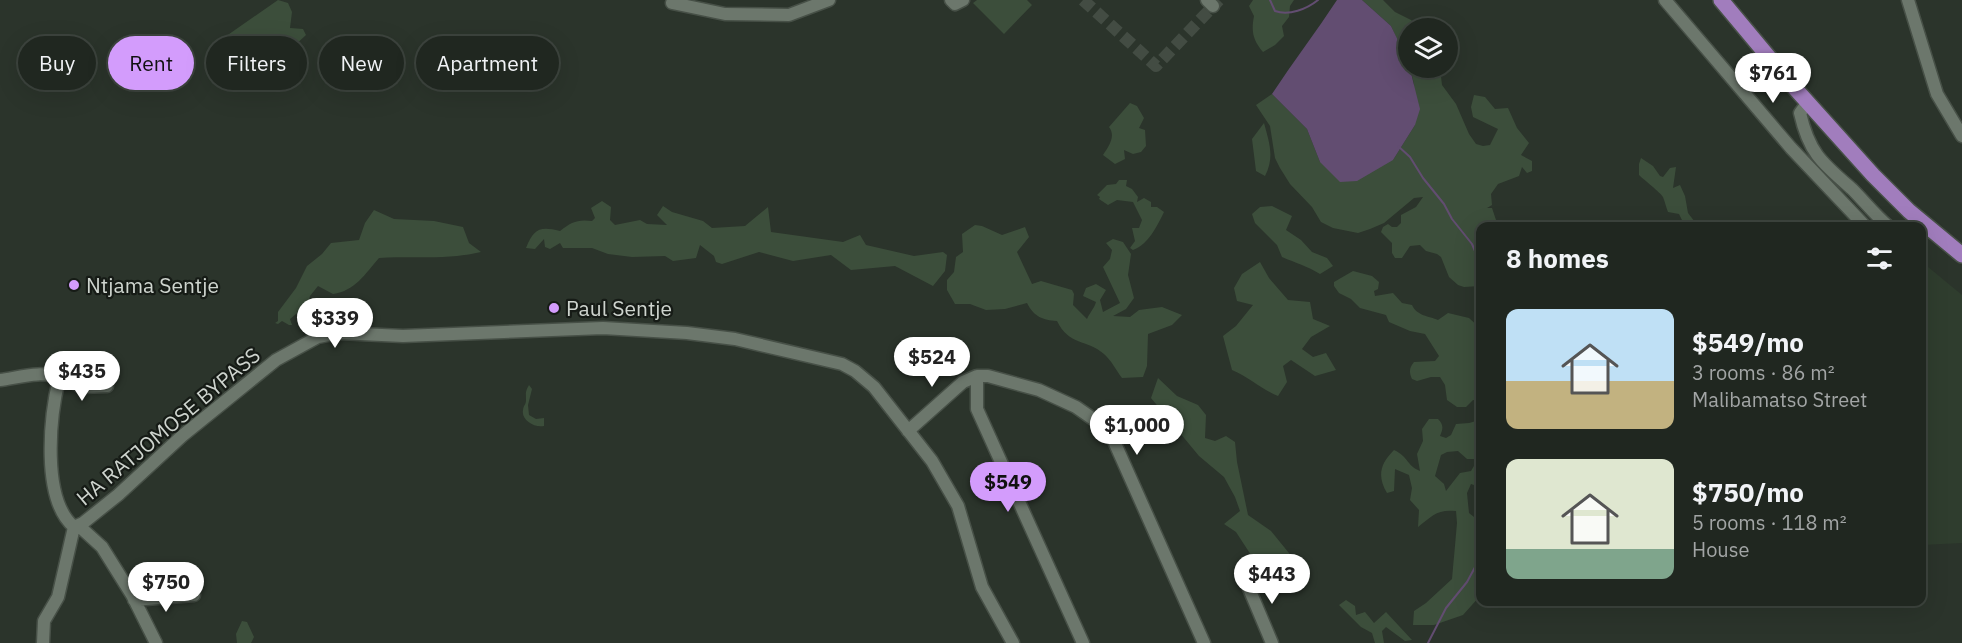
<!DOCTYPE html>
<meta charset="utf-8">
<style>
body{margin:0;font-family:"IBM Plex Sans",sans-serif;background:#2d332d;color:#f1f3f6;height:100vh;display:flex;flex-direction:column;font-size:22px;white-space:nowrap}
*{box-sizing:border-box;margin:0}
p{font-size:20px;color:#a2a5a5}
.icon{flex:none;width:33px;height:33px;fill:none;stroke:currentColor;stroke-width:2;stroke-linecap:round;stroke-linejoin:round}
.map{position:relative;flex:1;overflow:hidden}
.drawer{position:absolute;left:1476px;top:222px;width:450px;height:384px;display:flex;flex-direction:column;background:#202720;border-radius:12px;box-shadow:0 6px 24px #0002,0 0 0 2px #3d443e}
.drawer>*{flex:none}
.top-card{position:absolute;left:18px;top:36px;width:570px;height:54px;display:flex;gap:12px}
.tools{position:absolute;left:1398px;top:18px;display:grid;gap:12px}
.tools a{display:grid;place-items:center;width:60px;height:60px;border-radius:50%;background:#202720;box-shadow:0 6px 24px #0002,0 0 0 2px #3d443e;font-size:30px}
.price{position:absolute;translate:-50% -51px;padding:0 14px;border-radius:21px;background:#fff;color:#222;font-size:20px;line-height:39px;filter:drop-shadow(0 2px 3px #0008)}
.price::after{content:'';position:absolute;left:50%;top:36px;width:18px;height:14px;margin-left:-9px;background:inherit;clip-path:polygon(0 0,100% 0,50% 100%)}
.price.current{background:#d39cfc;color:#111}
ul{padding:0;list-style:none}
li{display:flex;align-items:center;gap:18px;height:150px;padding:0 30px}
li span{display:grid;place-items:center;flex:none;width:168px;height:120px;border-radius:12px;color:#555}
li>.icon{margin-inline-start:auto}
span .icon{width:72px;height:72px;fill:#fffc;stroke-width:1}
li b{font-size:26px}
h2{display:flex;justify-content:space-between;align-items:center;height:72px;padding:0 30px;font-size:26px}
.tag{padding:0 21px;border-radius:27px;background:#202720;box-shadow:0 6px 24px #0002,0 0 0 2px #3d443e;font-size:21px;line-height:54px}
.tag.current{background:#d39cfc;color:#111}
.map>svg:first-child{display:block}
</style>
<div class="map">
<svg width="1962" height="643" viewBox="0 0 1962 643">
<rect width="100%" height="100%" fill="#2b342b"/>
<!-- built -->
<path fill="#2f3d2e" d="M 1922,262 L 1962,295 L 1962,543 L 1922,545 Z"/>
<!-- green -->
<path fill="#3c4e3b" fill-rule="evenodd" d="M 278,0 L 288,3 L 292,12 L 290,28 L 303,29 L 306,35 L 292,48 L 249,64 L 243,71 L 231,68 L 221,73 L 215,62 L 212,46 Z
M 977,0 L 1027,0 L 1032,5 L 1004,34 L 973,3 Z
M 1253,0 L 1294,0 L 1290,6 L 1289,17 L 1282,26 L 1284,36 L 1275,45 L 1263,52 C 1253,40 1251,32 1254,16 L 1249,6 Z
M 1362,0 L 1383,0 L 1395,12 L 1411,20 L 1419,28 L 1408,28 L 1408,63 L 1391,26 Z
M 66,40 L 71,41 L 74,44 L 73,52 L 70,57 L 52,58 L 43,60 L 41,58 L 63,52 L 63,50 L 57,49 L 61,46 L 60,43 Z
M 51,61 L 54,68 L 81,61 L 84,69 L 75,73 L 52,77 L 45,87 L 40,89 L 33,86 L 31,81 L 33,79 L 39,80 L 42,75 L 33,74 L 29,70 L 31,63 L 33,62 L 34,68 L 41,71 L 47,66 L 47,62 Z
M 1410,68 L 1440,68 L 1442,85 L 1456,104 L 1469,134 L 1476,144 L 1483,146 L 1490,145 L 1498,129 L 1473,117 L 1471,107 L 1474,95 L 1485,97 L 1495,109 L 1508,108 L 1517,128 L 1529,143 L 1521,155 L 1532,161 L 1532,171 L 1527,173 L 1522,167 L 1519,176 L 1498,184 L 1491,194 L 1492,205 L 1487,208 L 1492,208 L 1498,226 L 1480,226 L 1480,286 L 1464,287 L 1458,285 L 1449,277 L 1441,257 L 1437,254 L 1426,251 L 1420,245 L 1410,246 L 1402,258 L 1395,258 L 1392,253 L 1392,243 L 1381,232 L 1383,227 L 1388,224 L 1392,227 L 1397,227 L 1401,223 L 1401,215 L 1416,207 L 1423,197 L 1414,198 L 1384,223 L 1370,229 L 1358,233 L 1333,228 L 1321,222 L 1312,207 L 1290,184 L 1280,168 L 1275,158 L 1270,126 L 1256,105 L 1272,94 L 1307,129 L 1320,162 L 1393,160 L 1415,125 L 1414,84 Z
M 1130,103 L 1137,106 L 1144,118 L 1139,128 L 1145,130 L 1146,146 L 1141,152 L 1133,154 L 1124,150 L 1125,159 L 1115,164 L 1103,155 C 1109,146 1116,136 1109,127 Z
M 1264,123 C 1269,142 1275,157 1265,176 L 1256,171 L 1252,139 Z
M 1641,158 L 1653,166 L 1660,176 L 1663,177 L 1670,168 L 1676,167 L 1673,188 L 1680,185 L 1685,196 L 1688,213 L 1698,226 L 1685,226 L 1679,214 L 1668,212 C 1666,207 1665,202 1663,197 C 1660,192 1644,180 1639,175 L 1639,164 Z
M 1119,180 L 1127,180 L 1126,186 L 1132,189 L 1138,197 L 1137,202 L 1144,198 L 1151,202 L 1151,207 L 1157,207 L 1164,212 C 1157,226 1149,244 1133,250 L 1130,248 L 1135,241 L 1132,228 L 1139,228 L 1142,220 L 1133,202 L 1117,200 L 1108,205 L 1099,199 L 1100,197 L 1097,195 L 1107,185 L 1116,184 Z
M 602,201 L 611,207 L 610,220 L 615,225 L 640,220 L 647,224 L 667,225 L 657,215 L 663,206 L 672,212 L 703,221 L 712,228 L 745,226 L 768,207 L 771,232 L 843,242 L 860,235 L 866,245 L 914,256 L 943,252 L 947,255 L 945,271 L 933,286 L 895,266 L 851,270 L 831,255 L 793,261 L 759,252 L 722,264 L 716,262 L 714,256 L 700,245 L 696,258 L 673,261 L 665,256 L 632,257 L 608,254 L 592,248 L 563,248 L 560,243 L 550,249 L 545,247 L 544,239 L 535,249 L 526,248 C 534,229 539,226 560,231 C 571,222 578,219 592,221 L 595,218 L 591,208 Z
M 1272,206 L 1292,216 L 1286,230 L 1301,240 L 1312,252 L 1327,258 L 1333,266 L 1320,274 C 1307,266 1296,263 1282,257 L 1277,245 L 1255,223 L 1252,214 L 1260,207 Z
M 374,210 L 394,219 L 434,221 L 463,227 L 469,243 L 481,252 C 448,260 413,256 379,258 C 365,274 355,291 333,294 L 318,286 L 310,296 L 308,304 L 290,319 L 292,325 L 289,325 L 282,321 L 278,324 L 275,323 L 278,321 L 278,312 L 296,288 L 307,266 L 322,254 L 331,243 L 359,240 L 365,223 Z
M 975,225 L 982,226 L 1002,235 L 1025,227 L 1029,237 L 1017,252 L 1032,284 L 1041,281 L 1072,290 L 1074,294 L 1073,305 L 1087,319 C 1090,312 1094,309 1096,302 L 1083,296 L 1086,288 L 1096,284 L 1106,290 L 1100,300 L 1103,312 L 1120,303 L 1103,267 L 1110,259 L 1112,250 L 1106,243 L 1113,239 L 1123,242 L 1131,254 L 1128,275 L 1134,298 L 1126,309 L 1113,316 L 1130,317 L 1139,310 L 1162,307 L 1182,315 L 1172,325 L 1148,334 L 1147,366 L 1143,377 L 1122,378 C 1116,370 1111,360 1104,354 C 1087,339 1069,346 1057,321 C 1043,320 1034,317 1027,303 L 1005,309 L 986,310 L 970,304 L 955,304 L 947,290 L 947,280 L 954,272 L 956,257 L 963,252 L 962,234 Z
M 1260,262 L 1269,278 L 1288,300 L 1310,302 L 1313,319 L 1330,326 L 1311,337 L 1302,349 L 1313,357 L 1326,353 L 1336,370 L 1315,376 L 1291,360 L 1283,366 L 1287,382 L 1278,396 C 1261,389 1249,377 1232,370 L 1223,336 L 1236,326 L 1253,305 L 1237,301 L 1234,288 L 1242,274 Z
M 1353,271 L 1372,276 L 1379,282 L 1378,289 L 1374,291 L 1375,296 L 1393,293 L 1402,303 L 1412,305 C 1417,316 1429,316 1438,320 L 1448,313 L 1469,318 L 1480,328 L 1480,401 L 1473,400 L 1466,407 L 1457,407 L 1447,400 L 1445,385 L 1440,377 L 1431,377 L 1417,381 L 1412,379 C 1409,372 1409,368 1414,362 L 1435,361 L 1439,356 L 1425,334 L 1410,331 L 1389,322 L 1386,315 L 1360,308 L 1351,299 L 1339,293 L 1334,286 L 1334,282 Z
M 1158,378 L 1177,396 L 1198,405 L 1206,415 L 1205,438 L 1215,441 L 1226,436 L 1235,442 L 1237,462 L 1248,515 L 1271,531 L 1293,558 L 1288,568 L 1277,566 L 1251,555 L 1236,532 L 1224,524 L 1240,511 L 1235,497 L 1224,477 L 1199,456 L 1151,398 Z
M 529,385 L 532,389 L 528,405 L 529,415 L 536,419 L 544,418 L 544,426 C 534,428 521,420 523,410 C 524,404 526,405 526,400 C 526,393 525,392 529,385 Z
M 1429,419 L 1438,419 C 1444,425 1443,429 1440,436 L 1446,438 L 1451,435 L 1456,424 L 1469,423 L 1480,420 L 1480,487 L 1471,484 L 1467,493 L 1469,513 L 1474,517 L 1480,513 L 1480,596 L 1463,615 L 1434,625 L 1413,625 L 1414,611 L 1426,603 L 1452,579 L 1457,523 L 1456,511 C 1437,509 1432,516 1418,527 L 1419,510 L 1410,500 L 1412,488 L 1409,475 L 1395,469 L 1394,491 L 1387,493 C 1377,476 1380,464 1394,450 C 1409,457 1406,465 1420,471 L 1417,454 L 1423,441 L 1422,429 ZM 1458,451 L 1467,459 L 1478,459 L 1471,471 L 1460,473 L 1446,491 L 1444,484 L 1435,476 L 1441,455 L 1447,452 Z
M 1346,600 L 1355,606 L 1356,615 L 1365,612 L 1374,623 L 1386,612 L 1412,640 L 1405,641 L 1386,627 L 1382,631 L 1384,643 L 1375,643 L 1372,633 L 1361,627 L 1339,605 Z
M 242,621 L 247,622 L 254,637 L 251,643 L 237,643 L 236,634 Z"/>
<!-- water -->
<path fill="#624d71" d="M 1337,0 L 1362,0 L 1391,26 L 1408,61 L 1420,109 L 1415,125 L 1393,160 L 1357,181 L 1340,182 L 1320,162 L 1307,129 L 1272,94 C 1293,62 1316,32 1337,0 Z"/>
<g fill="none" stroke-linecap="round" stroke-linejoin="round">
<!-- stream -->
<path stroke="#624d71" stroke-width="2" d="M 1270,0 L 1275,11 C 1289,16 1307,9 1318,0
M 1398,146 L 1410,157 L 1423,178 L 1444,204 L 1452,219 L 1472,244 L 1480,263
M 1480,442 L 1476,449 L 1480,478 L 1476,501 L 1480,521
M 1428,643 L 1446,608 L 1467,582 L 1480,558"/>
<!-- minor-tunnel -->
<path stroke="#434c43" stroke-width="12" stroke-dasharray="12 6" stroke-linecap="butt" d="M 1083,0 L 1156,66 L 1219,0"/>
<defs>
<path id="minor" d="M 951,0 L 955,4 L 963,0
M 1207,0 L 1213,6
M 1665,0 L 1791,148 L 1865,226
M 1908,0 L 1937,94 L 1962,136
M 672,3 L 725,14 L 789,15 L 829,0
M 1808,102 L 1800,113 C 1809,153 1822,163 1852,189 C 1864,201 1875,215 1888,226
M 977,376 L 977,409 L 1083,643
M 59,379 L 73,382 L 81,387 L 107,386
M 0,380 C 17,378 44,369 59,379 C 50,416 41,499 74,527 L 83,523 L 118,495 L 182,436 L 276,360 L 318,337 L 339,333 L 403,336 L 603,328 L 687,333 L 735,339 L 842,364 L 855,371 L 874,387 L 932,461 L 958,506 L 982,587 L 1013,643
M 908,431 L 963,382 L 977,376 L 988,376 L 1039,390 L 1076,407 L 1109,430 L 1204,643
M 79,526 L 102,547 L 132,595 L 156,643
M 1245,579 L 1272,643
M 134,600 L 194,595
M 43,643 L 44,621 L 58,597 L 74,527"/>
<path id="major" d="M 1721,0 L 1792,85 L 1873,175 L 1909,211 L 1962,255"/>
</defs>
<!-- minor casing -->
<use href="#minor" stroke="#475047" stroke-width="15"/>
<!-- major casing -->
<use href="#major" stroke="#475047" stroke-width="18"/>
<!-- minor -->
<use href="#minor" stroke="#6c776c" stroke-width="12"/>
<!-- major -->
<use href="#major" stroke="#a17dbd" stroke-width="15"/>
</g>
<!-- markers -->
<g fill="#d39cfc" stroke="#161b16" stroke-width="2">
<circle cx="74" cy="285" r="6"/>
<circle cx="554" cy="308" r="6"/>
</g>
<g text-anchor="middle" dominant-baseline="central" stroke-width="4.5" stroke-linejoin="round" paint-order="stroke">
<!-- poi labels -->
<g font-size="21" fill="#ced4ce" stroke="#161b16" text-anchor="start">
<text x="86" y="285">Ntjama Sentje</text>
<text x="566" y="308">Paul Sentje</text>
</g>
<!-- street labels -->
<g font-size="21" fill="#ced4ce" stroke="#161b16">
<text transform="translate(168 426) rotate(-40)">HA RATJOMOSE BYPASS</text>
</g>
</g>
</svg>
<div class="tools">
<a><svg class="icon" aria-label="layers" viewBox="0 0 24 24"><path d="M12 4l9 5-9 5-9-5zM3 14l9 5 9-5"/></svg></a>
</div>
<b class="price" style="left:1773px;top:104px">$761</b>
<b class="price" style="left:335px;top:349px">$339</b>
<b class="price" style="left:932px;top:388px">$524</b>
<b class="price" style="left:82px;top:402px">$435</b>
<b class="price" style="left:1137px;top:456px">$1,000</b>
<b class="price current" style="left:1008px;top:513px">$549</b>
<b class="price" style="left:1272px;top:605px">$443</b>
<b class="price" style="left:166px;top:613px">$750</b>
<div class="top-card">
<a class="tag">Buy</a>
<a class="tag current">Rent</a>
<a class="tag">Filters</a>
<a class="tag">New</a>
<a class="tag">Apartment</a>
</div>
<section class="drawer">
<h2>8 homes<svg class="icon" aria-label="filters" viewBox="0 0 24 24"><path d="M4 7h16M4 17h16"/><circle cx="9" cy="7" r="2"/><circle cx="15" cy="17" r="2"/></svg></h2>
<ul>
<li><span style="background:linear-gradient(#bfe0f5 60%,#c2b280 0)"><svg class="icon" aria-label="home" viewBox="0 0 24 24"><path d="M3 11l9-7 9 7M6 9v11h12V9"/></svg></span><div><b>$549/mo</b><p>3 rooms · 86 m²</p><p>Malibamatso Street</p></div></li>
<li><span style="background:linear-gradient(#dfe7d0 75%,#7fa58c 0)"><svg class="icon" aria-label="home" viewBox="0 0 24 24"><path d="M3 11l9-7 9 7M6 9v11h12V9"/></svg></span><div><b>$750/mo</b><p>5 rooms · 118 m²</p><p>House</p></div></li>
</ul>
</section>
</div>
